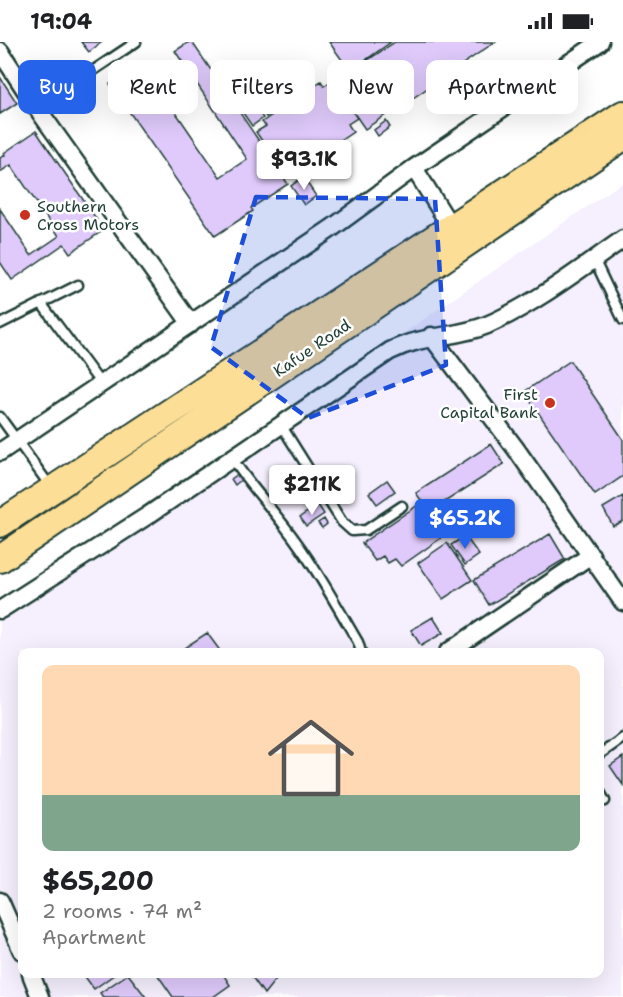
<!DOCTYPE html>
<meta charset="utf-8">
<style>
body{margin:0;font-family:"Shantell Sans",sans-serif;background:#f2f2f2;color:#202124;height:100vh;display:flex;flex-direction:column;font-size:22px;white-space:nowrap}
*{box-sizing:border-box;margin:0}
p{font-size:20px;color:#757577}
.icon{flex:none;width:33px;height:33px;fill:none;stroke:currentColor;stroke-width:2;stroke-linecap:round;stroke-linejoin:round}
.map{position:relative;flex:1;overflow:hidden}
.details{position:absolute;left:18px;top:606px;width:586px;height:330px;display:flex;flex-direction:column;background:#fff;border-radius:12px;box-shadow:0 6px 24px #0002}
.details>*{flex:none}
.hud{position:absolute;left:18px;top:18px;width:588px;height:54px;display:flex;gap:12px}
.price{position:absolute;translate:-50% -51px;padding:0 14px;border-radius:6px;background:#fff;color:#222;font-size:20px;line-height:39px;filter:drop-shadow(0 2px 3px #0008)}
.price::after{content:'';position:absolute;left:50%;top:36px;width:18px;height:14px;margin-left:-9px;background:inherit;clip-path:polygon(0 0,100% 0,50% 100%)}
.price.active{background:#2563eb;color:#fff}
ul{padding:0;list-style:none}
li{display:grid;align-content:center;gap:12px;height:318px;padding:0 24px}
li span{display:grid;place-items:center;height:186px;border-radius:12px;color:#555}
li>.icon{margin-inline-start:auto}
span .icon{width:108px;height:108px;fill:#fffc;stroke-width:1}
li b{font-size:26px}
.chip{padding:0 21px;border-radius:12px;background:#fff;box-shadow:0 6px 24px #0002;font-size:21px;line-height:54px}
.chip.active{background:#2563eb;color:#fff}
.status{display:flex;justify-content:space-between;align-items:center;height:42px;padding:0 30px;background:#fff;direction:ltr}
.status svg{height:16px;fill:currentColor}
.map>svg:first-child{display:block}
</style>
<div class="status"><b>19:04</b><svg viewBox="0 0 49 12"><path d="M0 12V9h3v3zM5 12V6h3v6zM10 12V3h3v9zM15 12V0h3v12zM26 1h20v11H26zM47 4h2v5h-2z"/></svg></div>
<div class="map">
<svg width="623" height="955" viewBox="0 0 623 955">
<rect width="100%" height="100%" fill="#fff"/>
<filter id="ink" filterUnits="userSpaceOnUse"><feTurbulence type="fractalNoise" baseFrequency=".0167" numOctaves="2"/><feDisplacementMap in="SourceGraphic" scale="12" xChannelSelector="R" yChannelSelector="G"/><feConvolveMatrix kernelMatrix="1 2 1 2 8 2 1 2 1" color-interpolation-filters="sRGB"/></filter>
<g filter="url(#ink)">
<!-- built -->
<path fill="#f5effe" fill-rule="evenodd" d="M 623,140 L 623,955 L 0,955 L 0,569 ZM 22,610 L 600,610 L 600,932 L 22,932 Z"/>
<!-- building -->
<path fill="#dfcafb" stroke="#1f3d34" stroke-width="1.5" d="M 81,0 L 102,0 L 89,10 Z
M 189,0 L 192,0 L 288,142 L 251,166 L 253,169 L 215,194 L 110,42 L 142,21 L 220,135 L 247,117 L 175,9 Z
M 329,0 L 391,0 L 350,29 Z
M 395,0 L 495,0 L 391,71 L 359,24 Z
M 248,28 L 257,43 L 235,58 L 225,44 Z
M 0,35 L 17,61 L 0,72 Z
M 321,39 L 324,44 L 331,39 L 357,76 L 348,82 L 353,90 L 297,128 L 292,120 L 281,127 L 256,90 L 266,84 L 262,80 Z
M 273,43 L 289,62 L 278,69 L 265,49 Z
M 367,43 L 387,72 L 365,87 L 345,58 Z
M 261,45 L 276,68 L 266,75 L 251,52 Z
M 246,53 L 263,76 L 252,84 L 236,61 Z
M 386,79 L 390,85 L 378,94 L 374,88 Z
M 36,89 L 97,178 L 95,179 L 102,189 L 70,211 L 64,202 L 12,238 L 0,220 L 0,167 L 31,213 L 59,194 L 11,123 L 0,130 L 0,116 L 5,113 L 4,111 Z
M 303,135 L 316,154 L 304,163 L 291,144 Z
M 570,319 L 623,397 L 623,434 L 595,453 L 524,350 Z
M 491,402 L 504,422 L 429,470 L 416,451 Z
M 237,433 L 241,438 L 235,443 L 231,437 Z
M 387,438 L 395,449 L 377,462 L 369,451 Z
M 623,454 L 623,479 L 613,484 L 603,466 Z
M 318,463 L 324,472 L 306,484 L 300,475 Z
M 418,463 L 441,496 L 401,524 L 395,517 L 388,521 L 383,514 L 375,519 L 362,501 Z
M 324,477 L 327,482 L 322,486 L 318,481 Z
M 550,492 L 565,517 L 489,563 L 474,538 Z
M 465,494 L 479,513 L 465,523 L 451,503 Z
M 447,501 L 472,538 L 443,557 L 418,521 Z
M 433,575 L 443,591 L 421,604 L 411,588 Z
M 207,591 L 221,610 L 178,610 Z
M 623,715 L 623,743 L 610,724 Z
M 83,932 L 115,932 L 94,947 Z
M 128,932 L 146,955 L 103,955 L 100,951 Z
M 157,932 L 223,932 L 230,943 L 213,955 L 173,955 Z
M 250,932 L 280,932 L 264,952 Z"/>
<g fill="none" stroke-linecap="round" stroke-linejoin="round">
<defs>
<path id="lane" d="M 37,66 L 136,0
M 594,217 L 623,278
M 41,261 L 101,342
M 0,282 L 78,243
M 0,375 L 50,444
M 281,383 L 342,480 L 352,489 L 366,488 L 402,464
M 232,416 C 248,441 268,462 286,486 C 314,522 335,561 358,600 L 361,610
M 600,712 L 623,696
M 600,750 L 605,759"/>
<path id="street" d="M 0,9 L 37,66 L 191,282
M 451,185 L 414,126 L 600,0
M 431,294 L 516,407 L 623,560
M 0,410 L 332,186 L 414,126
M 0,568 L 147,474 L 390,309 C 424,292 456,296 487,283 C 535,262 580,227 623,197
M 448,610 L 591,513
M 0,859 L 22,909
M 31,932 L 40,955"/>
<path id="primary" d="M 0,482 L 623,72
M 0,517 L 623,95"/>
</defs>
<!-- lane casing -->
<use href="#lane" stroke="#1f3d34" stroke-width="13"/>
<!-- street casing -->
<use href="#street" stroke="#1f3d34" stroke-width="21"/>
<!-- primary casing -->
<use href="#primary" stroke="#1f3d34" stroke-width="30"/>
<!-- lane -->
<use href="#lane" stroke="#fff" stroke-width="8"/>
<!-- street -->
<use href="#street" stroke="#fff" stroke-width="16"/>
<!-- primary -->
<use href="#primary" stroke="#fdde96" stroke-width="26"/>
</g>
</g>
<!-- marked area -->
<path fill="#1d4ed8" fill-opacity="0.2" stroke="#1d4ed8" stroke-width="4.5" stroke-dasharray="12 8" stroke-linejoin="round" d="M 256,155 L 435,157 L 446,323 L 308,376 L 211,305 Z"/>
<!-- markers -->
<g fill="#c8321e" stroke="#fff" stroke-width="2">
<circle cx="25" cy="173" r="6"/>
<circle cx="550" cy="361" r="6"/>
</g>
<g text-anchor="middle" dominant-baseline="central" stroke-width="5" stroke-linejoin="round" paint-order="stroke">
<!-- poi labels -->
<g font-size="16" fill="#1f3d34" stroke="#fff" text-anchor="start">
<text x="37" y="164">Southern<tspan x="37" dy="18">Cross Motors</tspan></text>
<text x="538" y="352" text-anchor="end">First<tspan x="538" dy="18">Capital Bank</tspan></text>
</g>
<!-- street labels -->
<g font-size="16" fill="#1f3d34" stroke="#fff">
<text transform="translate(312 306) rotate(-34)">Kafue Road</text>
</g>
</g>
</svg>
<b class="price" style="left:304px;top:149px">$93.1K</b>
<b class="price" style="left:312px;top:474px">$211K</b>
<b class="price active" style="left:465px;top:508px">$65.2K</b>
<div class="hud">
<a class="chip active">Buy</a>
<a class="chip">Rent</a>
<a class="chip">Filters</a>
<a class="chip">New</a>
<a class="chip">Apartment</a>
</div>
<section class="details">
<ul>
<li><span style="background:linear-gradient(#ffd9b3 70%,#7fa58c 0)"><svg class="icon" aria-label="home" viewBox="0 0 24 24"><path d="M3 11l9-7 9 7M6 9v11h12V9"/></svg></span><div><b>$65,200</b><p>2 rooms · 74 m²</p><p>Apartment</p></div></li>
</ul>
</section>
</div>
